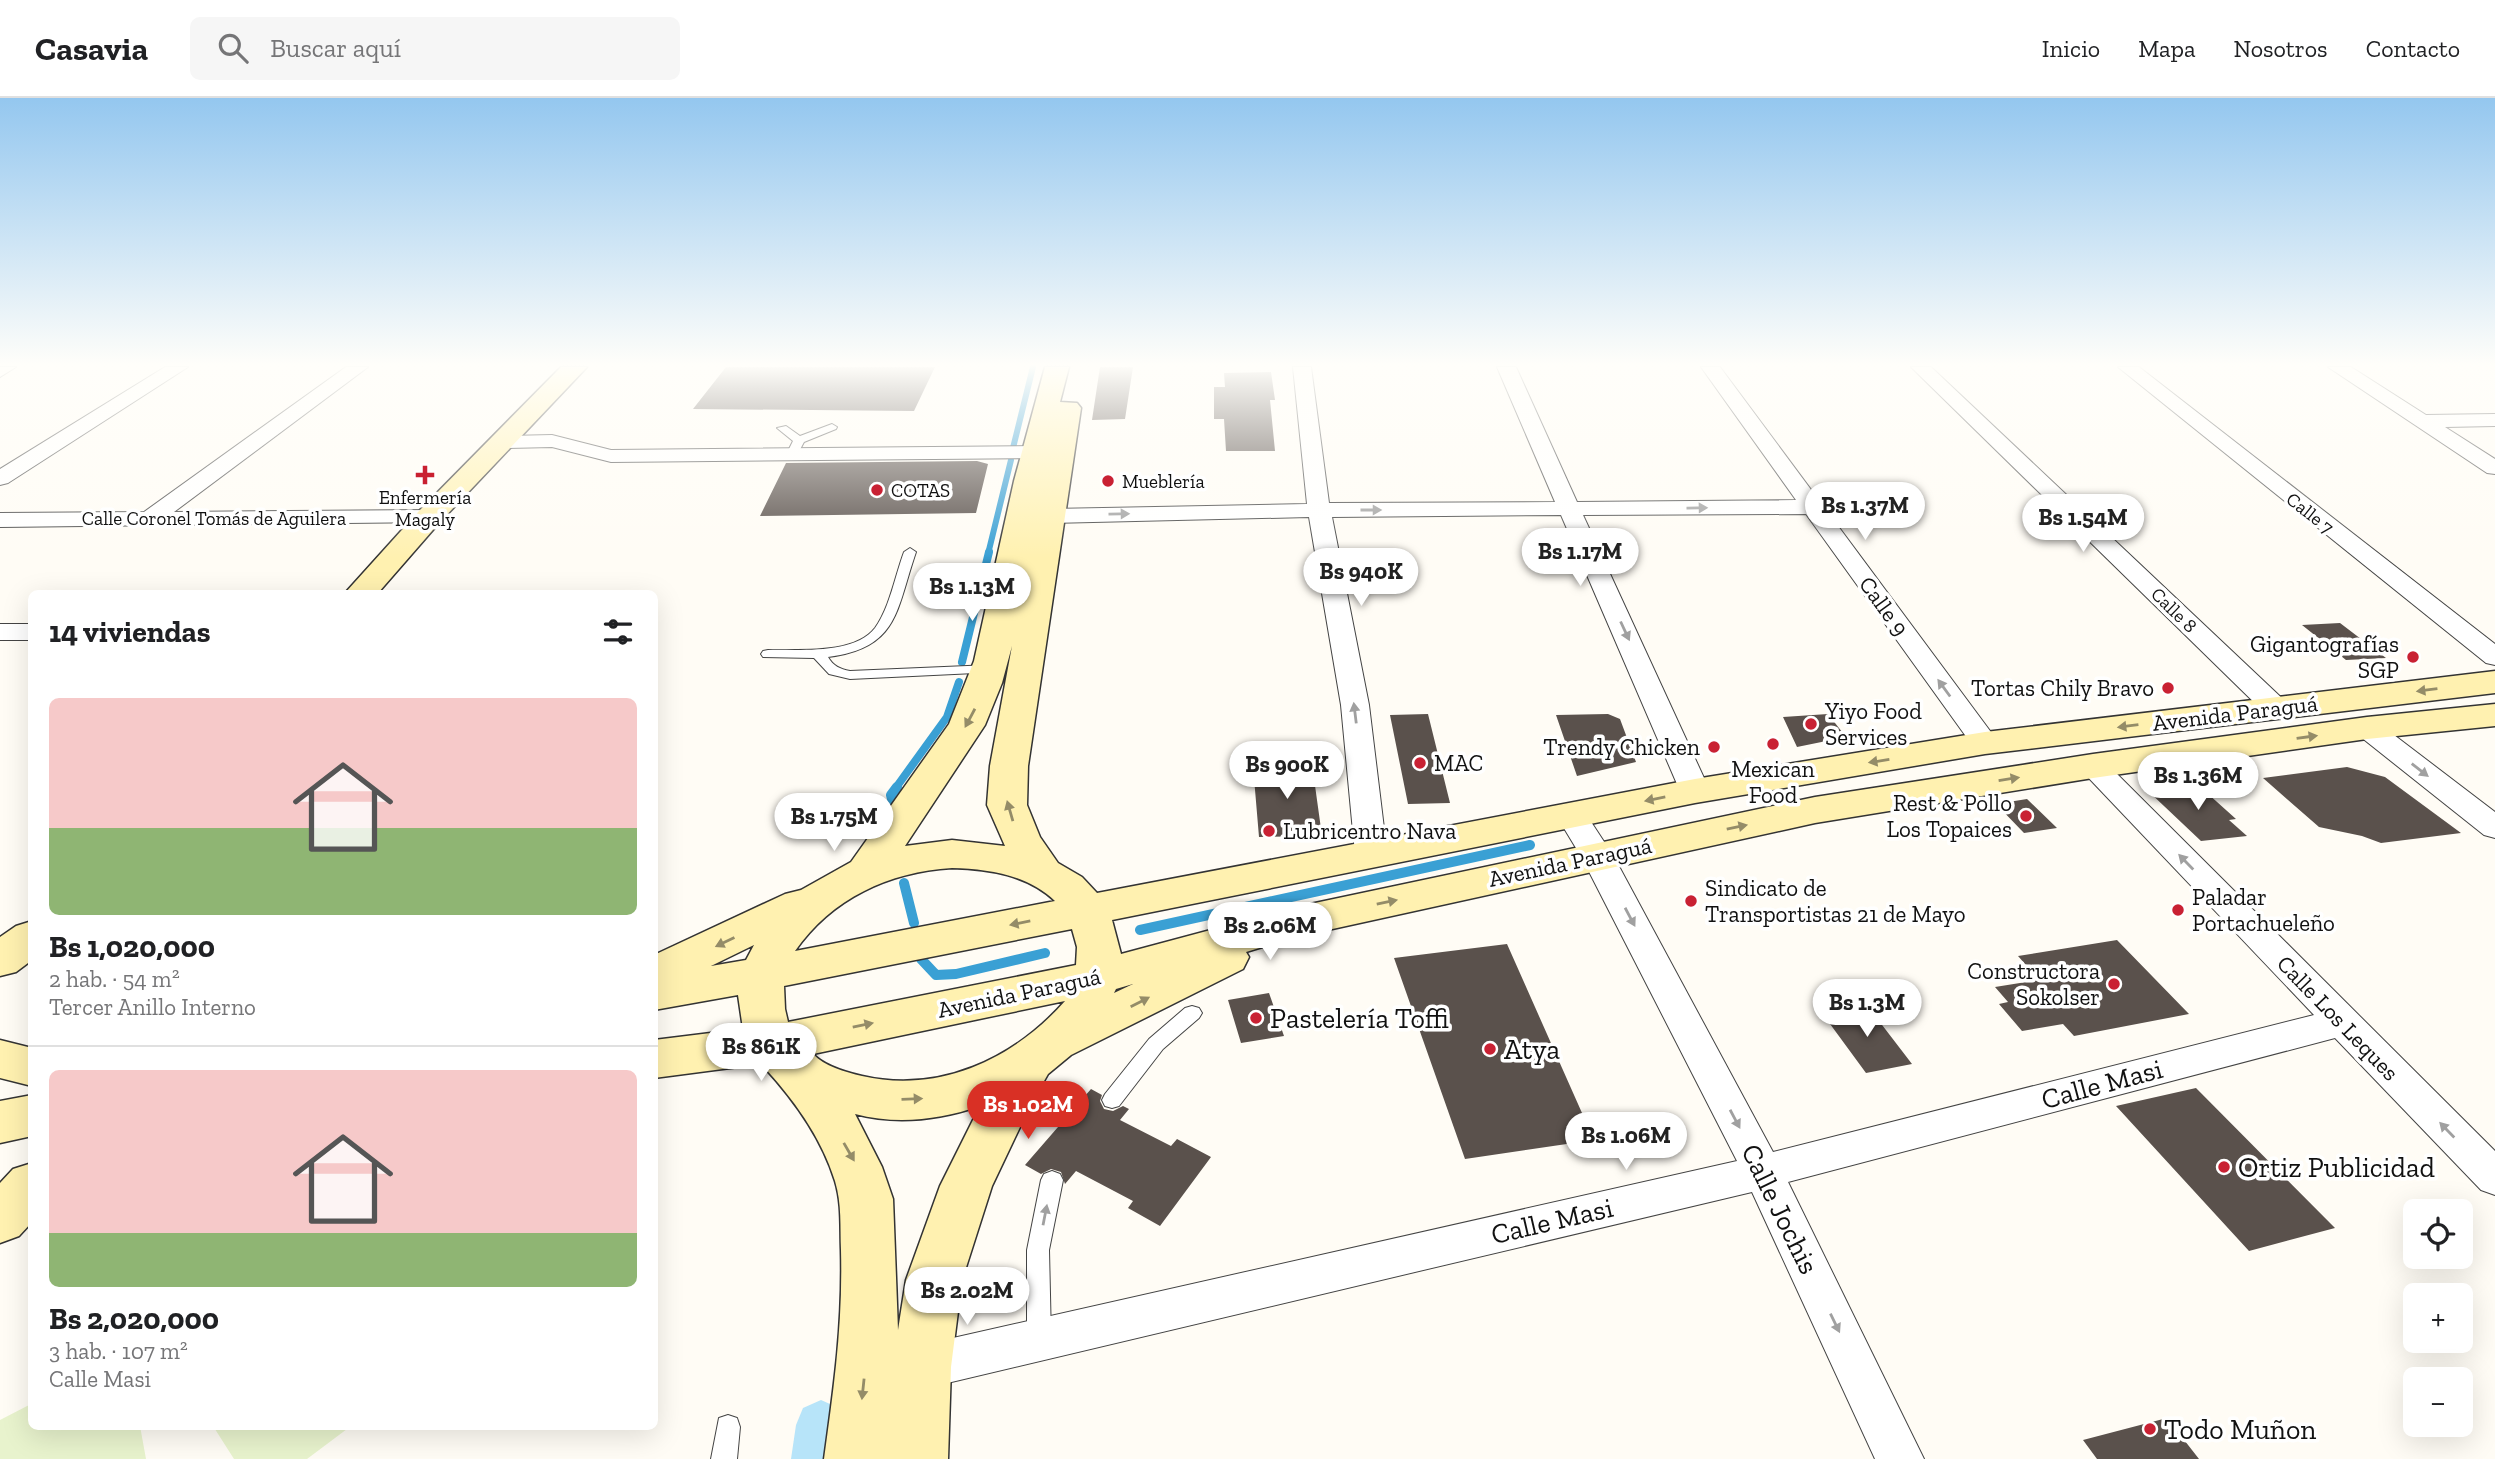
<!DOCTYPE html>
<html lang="es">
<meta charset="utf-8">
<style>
body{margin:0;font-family:"Zilla Slab",serif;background:#f6f6f6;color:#202124;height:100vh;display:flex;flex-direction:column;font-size:26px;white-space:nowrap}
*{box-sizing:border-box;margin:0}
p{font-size:23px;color:#757577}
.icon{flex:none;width:38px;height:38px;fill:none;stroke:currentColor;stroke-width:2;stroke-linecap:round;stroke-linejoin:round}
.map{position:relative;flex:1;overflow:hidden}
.panel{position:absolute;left:28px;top:492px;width:630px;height:840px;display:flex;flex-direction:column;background:#fff;border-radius:10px;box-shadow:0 7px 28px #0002}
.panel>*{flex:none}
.tools{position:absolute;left:2403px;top:1101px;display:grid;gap:14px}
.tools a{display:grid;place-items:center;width:70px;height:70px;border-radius:10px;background:#fff;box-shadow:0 7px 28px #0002;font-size:35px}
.price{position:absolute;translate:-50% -60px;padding:0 16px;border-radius:24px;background:#fff;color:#222;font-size:23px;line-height:46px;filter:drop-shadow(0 2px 4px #0008)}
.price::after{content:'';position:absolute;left:50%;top:42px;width:21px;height:16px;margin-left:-10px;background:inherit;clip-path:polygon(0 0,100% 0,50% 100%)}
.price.selected{background:#d93025;color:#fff}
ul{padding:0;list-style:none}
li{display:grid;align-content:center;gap:14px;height:371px;padding:0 21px}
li+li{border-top:2px solid #e0e0e0}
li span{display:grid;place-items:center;height:217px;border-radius:10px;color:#555}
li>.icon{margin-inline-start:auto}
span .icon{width:126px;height:126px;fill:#fffc;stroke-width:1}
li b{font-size:30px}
h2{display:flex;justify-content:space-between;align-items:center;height:84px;padding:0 21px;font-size:30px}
header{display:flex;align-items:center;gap:42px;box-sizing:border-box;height:98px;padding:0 35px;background:#fff;border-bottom:2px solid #e0e0e0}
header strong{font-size:33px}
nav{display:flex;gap:38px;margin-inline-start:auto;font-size:24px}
.search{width:490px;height:63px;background:#f6f6f6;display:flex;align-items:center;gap:18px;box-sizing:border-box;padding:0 24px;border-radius:10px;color:#757577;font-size:26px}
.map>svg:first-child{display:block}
</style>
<header>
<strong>Casavia</strong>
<div class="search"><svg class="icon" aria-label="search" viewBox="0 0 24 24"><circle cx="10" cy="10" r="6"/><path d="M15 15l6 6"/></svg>Buscar aquí</div>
<nav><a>Inicio</a><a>Mapa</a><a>Nosotros</a><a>Contacto</a></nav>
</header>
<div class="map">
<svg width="2495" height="1361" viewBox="0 0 2495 1361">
<rect width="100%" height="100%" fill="#fffcf5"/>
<!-- pitch -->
<path fill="#e8f3cd" d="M 31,1306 L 32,1328 L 140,1328 L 146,1361 L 0,1361 L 0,1322 Z
M 213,1328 L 351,1328 L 307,1361 L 234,1361 Z"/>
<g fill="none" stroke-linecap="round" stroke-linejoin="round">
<!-- stream-far2 -->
<path stroke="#3aa0d4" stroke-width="6" d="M 1013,350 L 1033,269
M 988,456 L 1011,362"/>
<!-- stream-far1 -->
<path stroke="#3aa0d4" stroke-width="8" d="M 962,564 L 989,454
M 895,691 L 947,619 L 959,584"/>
<!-- stream -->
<path stroke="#3aa0d4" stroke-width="10" d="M 893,705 L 891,697 L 897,689
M 904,785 L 914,825
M 1140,832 L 1530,747
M 921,861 L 936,877 L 956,876 L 1045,855"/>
<!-- canal -->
<path fill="#b7e4f9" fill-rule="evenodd" d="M 821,1302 L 839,1310 L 846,1327 L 841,1361 L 791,1361 L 796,1327 L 803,1310 Z"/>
</g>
<!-- building -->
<path fill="#5a514c" d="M 726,269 L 935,269 L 914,313 L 693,311 Z
M 1100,269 L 1133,269 L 1125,321 L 1092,322 Z
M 1271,274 L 1275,302 L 1270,302 L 1275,353 L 1226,353 L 1224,321 L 1214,321 L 1214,289 L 1225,289 L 1224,275 Z
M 977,363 L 988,366 L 976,415 L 760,418 L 786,365 Z
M 2340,525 L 2386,560 L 2346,562 L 2302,527 Z
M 1428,616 L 1450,705 L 1408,706 L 1390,617 Z
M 1608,616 L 1620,621 L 1636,664 L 1577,678 L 1556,617 Z
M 1828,616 L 1846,639 L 1797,649 L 1783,619 Z
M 1312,666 L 1322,738 L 1259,739 L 1253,668 Z
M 2347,669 L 2385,679 L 2461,735 L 2381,745 L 2362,738 L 2319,729 L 2263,680 Z
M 2197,686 L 2236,721 L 2229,722 L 2247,738 L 2201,743 L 2146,691 Z
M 2027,701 L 2057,730 L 2024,735 L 1996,706 Z
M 2117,842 L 2189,916 L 2074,938 L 2063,926 L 2022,933 L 1999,906 L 2008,904 L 1995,889 L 2039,882 L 2018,858 Z
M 1507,846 L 1594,1042 L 1465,1061 L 1394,860 Z
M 1269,895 L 1284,938 L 1241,945 L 1228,902 Z
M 1866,906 L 1912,966 L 1866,975 L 1822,915 Z
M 2196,990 L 2335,1130 L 2249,1153 L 2116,1008 Z
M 1091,991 L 1102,997 L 1100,1003 L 1104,1011 L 1113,1013 L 1123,1008 L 1129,1011 L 1120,1022 L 1171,1048 L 1177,1041 L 1211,1059 L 1160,1128 L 1128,1110 L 1133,1103 L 1076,1073 L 1065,1086 L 1061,1074 L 1051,1071 L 1041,1076 L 1025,1067 Z
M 2167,1320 L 2199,1361 L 2097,1361 L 2083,1342 Z"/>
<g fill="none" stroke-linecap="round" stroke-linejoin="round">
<defs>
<path id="lane" d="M 832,326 L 837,329 L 836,331 L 804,344 L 796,359 L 792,360 L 786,357 L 793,343 L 777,330 L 786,328 L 800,338 Z
M 910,450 L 916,454 C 896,512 899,550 828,559 C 833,568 840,571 850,573 L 991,567 L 998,571 L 996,574 L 850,581 L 829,576 L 814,560 L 763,559 L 761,556 L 763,553 L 768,552 C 799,551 854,557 875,530 C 890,509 895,478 904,454 Z
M 1192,908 L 1199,910 L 1202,915 L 1199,920 L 1163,951 L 1119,1008 L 1112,1010 L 1105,1008 L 1102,1002 L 1105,996 L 1149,941 L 1185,910 Z
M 1052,1073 L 1060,1076 L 1063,1082 L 1049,1152 L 1051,1241 L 1047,1249 L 1039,1252 L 1031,1249 L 1027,1241 L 1027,1152 L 1041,1082 L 1044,1076 Z
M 728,1317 L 737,1320 L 740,1329 L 737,1361 L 711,1361 L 719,1320 Z"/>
<path id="street" d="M 0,269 L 16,269 L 0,279 Z
M 165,269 L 188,269 L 8,385 L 0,387 L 0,371 Z
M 346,269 L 368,269 L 174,414 L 429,412 L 437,414 L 440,419 L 437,424 L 0,429 L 0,415 L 144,414 Z
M 1293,269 L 1311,269 L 1329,405 L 1555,404 L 1497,269 L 1516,269 L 1577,404 L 1796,402 L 1701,269 L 1720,269 L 1999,645 L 1995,651 L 1985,654 L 1975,651 L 1806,416 L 1583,417 L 1710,693 L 1706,700 L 1695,703 L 1684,700 L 1680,693 L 1561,417 L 1332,419 L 1369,607 L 1387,755 L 1382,763 L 1371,766 L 1360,763 L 1355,755 L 1341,607 L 1309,419 L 1051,425 L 1043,423 L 1040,418 L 1043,413 L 1051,411 L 1307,406 Z
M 1911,269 L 1931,269 L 2286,604 L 2290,610 L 2286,616 L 2276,618 L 2266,616 Z
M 2118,269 L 2139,269 L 2495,546 L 2495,567 L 2486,565 Z
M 2328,269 L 2351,269 L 2426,317 L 2495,316 L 2495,328 L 2445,329 L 2495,361 L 2495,376 L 2487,375 Z
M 552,337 L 611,352 L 1034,348 L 1041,350 L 1045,354 L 1041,358 L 1034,360 L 611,364 L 552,349 L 505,350 L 498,348 L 495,344 L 498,340 L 505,338 Z
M 0,526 L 32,526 L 32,542 L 0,542 Z
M 2367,621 L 2377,624 L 2495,714 L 2495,740 L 2484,737 L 2357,636 L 2353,630 L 2357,624 Z
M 2093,659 L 2103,662 L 2495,1053 L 2495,1097 L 2481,1092 L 2335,940 L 1788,1084 L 1924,1361 L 1875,1361 L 1752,1094 L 922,1291 L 906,1284 L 899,1269 L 906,1254 L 922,1247 L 1737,1063 L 1582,760 L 1556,717 L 1560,710 L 1571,707 L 1582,710 L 1614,759 L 1773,1054 L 2314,917 L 2083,674 L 2078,668 L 2083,662 Z"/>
<path id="secondary" d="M 561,269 L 587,269 L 439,425 L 378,495 L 345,495 L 419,413 Z
M 1045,269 L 1069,269 L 1060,304 L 1077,305 L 1081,310 L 1028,668 L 1027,707 L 1040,739 L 1058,765 L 1082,779 L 1097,795 L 1695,681 L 1985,634 L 2495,573 L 2495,595 L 1985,656 L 1695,705 L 1112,822 L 1121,856 L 1296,809 L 1815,699 L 2093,656 L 2367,619 L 2495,606 L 2495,628 L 2367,641 L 2093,680 L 1815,725 L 1296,839 L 1246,854 L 1249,859 L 1243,871 L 1071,957 L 1048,976 L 1030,1008 L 992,1088 L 962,1182 L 951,1269 L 948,1361 L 824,1361 C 834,1289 843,1226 841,1152 C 840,1129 842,1106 835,1083 C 821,1038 792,999 761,966 L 654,980 L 654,942 L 743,931 L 738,897 L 654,912 L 654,857 L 785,796 L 801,792 L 851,764 L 949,626 L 974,563 L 1014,383 ZM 1012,548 L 990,668 L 987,707 L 1005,748 L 952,742 L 905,748 L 985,627 L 1002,585 ZM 952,770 C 989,771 1028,777 1055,803 L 795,853 C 832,800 889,774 952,770 ZM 1072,831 L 1077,849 L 1076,867 L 788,924 L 785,911 L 784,888 ZM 754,847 L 746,862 L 711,868 ZM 1133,886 L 1114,895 L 1116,891 ZM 1065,903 C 1014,961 939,996 862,978 C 845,974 824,968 813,956 ZM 980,1008 L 940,1088 L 906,1182 L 898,1232 L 893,1101 L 882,1069 L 855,1016 C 897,1027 939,1022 980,1008 Z
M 32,823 L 32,862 L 16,874 L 0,878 L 0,839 L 16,828 Z
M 0,942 L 32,950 L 32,988 L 0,980 Z
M 32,997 L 32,1038 L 0,1045 L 0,1003 Z
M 32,1065 L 32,1124 L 19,1138 L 0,1145 L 0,1085 L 13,1071 Z"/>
</defs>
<!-- lane casing -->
<use href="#lane" stroke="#444" stroke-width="2"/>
<!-- street casing -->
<use href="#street" stroke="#444" stroke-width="2"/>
<!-- secondary casing -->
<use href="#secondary" stroke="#333" stroke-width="3"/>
<!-- lane -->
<use href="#lane" fill="#fff" fill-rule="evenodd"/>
<!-- street -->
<use href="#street" fill="#fff" fill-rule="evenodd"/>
<!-- secondary -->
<use href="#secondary" fill="#fff1b0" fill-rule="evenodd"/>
</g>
<!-- one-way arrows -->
<defs><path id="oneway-solid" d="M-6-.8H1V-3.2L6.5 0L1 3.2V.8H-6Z" transform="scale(1.75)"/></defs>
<g fill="#a0a0a0">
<use href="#oneway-solid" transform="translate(1697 410) rotate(-1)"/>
<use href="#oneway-solid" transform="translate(1371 412)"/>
<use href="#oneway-solid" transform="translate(1119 416) rotate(-1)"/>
<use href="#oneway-solid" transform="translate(1625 533) rotate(65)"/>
<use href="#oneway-solid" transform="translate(1944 590) rotate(-126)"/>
<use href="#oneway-solid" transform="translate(1355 615) rotate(-97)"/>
<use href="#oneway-solid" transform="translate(2420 672) rotate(38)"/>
<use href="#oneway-solid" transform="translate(2186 764) rotate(-134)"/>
<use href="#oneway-solid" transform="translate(1630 819) rotate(62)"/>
<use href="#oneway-solid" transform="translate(1735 1021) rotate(62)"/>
<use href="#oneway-solid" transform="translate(2447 1032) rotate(-134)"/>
<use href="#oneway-solid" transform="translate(1045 1117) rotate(-79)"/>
<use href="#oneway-solid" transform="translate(1835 1225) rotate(64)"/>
</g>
<g fill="#948c68">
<use href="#oneway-solid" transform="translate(2427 592) rotate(173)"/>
<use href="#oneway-solid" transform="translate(970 620) rotate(118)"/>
<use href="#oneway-solid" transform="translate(2128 628) rotate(173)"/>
<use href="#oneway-solid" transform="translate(2307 639) rotate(-8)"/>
<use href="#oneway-solid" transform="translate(1879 663) rotate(171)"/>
<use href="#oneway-solid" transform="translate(2009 681) rotate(-9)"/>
<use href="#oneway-solid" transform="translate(1655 701) rotate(169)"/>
<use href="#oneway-solid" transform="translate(1010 713) rotate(-106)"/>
<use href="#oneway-solid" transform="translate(1737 729) rotate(-12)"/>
<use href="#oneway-solid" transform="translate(1387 804) rotate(-12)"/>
<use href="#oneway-solid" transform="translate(1020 825) rotate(169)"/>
<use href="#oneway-solid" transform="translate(725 844) rotate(154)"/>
<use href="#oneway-solid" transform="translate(1140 904) rotate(-27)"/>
<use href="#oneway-solid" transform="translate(863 927) rotate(-12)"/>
<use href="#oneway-solid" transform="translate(912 1001) rotate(-2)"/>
<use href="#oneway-solid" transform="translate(849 1054) rotate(60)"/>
<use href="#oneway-solid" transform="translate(863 1291) rotate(96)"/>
</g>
<!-- sky -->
<linearGradient id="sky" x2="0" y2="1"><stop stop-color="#94c7ef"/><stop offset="0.58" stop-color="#fffefa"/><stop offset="1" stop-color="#fffefa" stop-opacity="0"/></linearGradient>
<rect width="2495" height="460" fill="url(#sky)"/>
<!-- markers -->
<g fill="#c92133" stroke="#fff" stroke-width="2.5">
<path d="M421.5 366.5h7v7h7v7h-7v7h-7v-7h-7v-7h7z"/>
<circle cx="1108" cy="383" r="7"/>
<circle cx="877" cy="392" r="7"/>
<circle cx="2413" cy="559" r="7"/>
<circle cx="2168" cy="590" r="7"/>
<circle cx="1811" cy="626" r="7"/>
<circle cx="1773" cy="646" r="7"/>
<circle cx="1714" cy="649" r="7"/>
<circle cx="1420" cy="665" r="7"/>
<circle cx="2026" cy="718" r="7"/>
<circle cx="1269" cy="733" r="7"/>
<circle cx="1691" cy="803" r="7"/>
<circle cx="2178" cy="812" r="7"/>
<circle cx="2114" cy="886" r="7"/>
<circle cx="1256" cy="920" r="7"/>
<circle cx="1490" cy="951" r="7"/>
<circle cx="2224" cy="1069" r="7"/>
<circle cx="2150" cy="1331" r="7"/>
</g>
<g text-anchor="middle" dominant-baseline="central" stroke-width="7" stroke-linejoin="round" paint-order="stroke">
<!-- far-poi labels -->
<g font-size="19" fill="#111" stroke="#fff" text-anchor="start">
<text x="1122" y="383">Mueblería</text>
<text x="891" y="392">COTAS</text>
<text x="425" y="399" text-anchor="middle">Enfermería<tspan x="425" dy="22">Magaly</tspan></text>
</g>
<!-- far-street labels -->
<g font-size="19" fill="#111" stroke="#fff">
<text transform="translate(2310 415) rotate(38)">Calle 7</text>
<text x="214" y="420">Calle Coronel Tomás de Aguilera</text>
<text transform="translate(2174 512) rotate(44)">Calle 8</text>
</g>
<!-- street labels -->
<g font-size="23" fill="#111" stroke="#fff">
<text transform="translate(1884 508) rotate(54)">Calle 9</text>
<text transform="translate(2235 615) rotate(-7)">Avenida Paraguá</text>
<text transform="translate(1570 764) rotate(-12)">Avenida Paraguá</text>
<text transform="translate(1019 895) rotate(-12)">Avenida Paraguá</text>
<text transform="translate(2338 920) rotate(46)">Calle Los Leques</text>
</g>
<!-- poi labels -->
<g font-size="23" fill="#111" stroke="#fff" text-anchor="end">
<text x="2399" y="546">Gigantografías<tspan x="2399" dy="26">SGP</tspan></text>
<text x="2154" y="590">Tortas Chily Bravo</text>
<text x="1825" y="613" text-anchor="start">Yiyo Food<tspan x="1825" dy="26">Services</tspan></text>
<text x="1700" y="649">Trendy Chicken</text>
<text x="1434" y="665" text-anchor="start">MAC</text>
<text x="1773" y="671" text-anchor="middle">Mexican<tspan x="1773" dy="26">Food</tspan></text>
<text x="2012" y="705">Rest &amp; Pollo<tspan x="2012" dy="26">Los Topaices</tspan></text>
<text x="1283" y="733" text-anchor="start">Lubricentro Nava</text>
<text x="1705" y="790" text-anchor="start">Sindicato de<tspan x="1705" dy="26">Transportistas 21 de Mayo</tspan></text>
<text x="2192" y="799" text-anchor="start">Paladar<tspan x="2192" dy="26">Portachueleño</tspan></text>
<text x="2100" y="873">Constructora<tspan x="2100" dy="26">Sokolser</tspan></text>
</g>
<!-- near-poi labels -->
<g font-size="28" fill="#111" stroke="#fff" text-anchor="start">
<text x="1270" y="920">Pastelería Toffi</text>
<text x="1504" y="951">Atya</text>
<text x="2238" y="1069">Ortiz Publicidad</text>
<text x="2164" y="1331">Todo Muñon</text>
</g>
<!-- near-street labels -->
<g font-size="28" fill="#111" stroke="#fff">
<text transform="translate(2102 986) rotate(-15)">Calle Masi</text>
<text transform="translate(1780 1111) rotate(64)">Calle Jochis</text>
<text transform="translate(1552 1123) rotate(-13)">Calle Masi</text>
</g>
</g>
</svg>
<div class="tools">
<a><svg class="icon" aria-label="locate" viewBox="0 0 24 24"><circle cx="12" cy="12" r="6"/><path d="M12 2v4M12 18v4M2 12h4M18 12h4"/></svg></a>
<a>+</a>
<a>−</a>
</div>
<b class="price" style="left:1865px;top:444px">Bs 1.37M</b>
<b class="price" style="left:2083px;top:456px">Bs 1.54M</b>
<b class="price" style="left:1580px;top:490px">Bs 1.17M</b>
<b class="price" style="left:1361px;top:510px">Bs 940K</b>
<b class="price" style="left:972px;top:525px">Bs 1.13M</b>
<b class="price" style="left:1287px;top:703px">Bs 900K</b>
<b class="price" style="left:2198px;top:714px">Bs 1.36M</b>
<b class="price" style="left:834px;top:755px">Bs 1.75M</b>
<b class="price" style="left:1270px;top:864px">Bs 2.06M</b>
<b class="price" style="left:1867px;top:941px">Bs 1.3M</b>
<b class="price" style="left:761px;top:985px">Bs 861K</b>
<b class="price selected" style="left:1028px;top:1043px">Bs 1.02M</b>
<b class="price" style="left:1626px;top:1074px">Bs 1.06M</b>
<b class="price" style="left:967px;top:1229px">Bs 2.02M</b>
<section class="panel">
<h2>14 viviendas<svg class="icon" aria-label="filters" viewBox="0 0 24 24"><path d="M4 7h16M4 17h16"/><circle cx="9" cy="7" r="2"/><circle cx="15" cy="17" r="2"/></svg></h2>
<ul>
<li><span style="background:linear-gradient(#f6c9c9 60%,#8fb573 0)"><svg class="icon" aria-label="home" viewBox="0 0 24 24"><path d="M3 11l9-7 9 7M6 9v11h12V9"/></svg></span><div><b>Bs 1,020,000</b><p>2 hab. · 54 m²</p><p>Tercer Anillo Interno</p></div></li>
<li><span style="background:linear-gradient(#f6c9c9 75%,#8fb573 0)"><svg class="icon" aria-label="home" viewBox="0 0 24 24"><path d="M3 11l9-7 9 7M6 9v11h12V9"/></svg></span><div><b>Bs 2,020,000</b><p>3 hab. · 107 m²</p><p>Calle Masi</p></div></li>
</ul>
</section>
</div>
